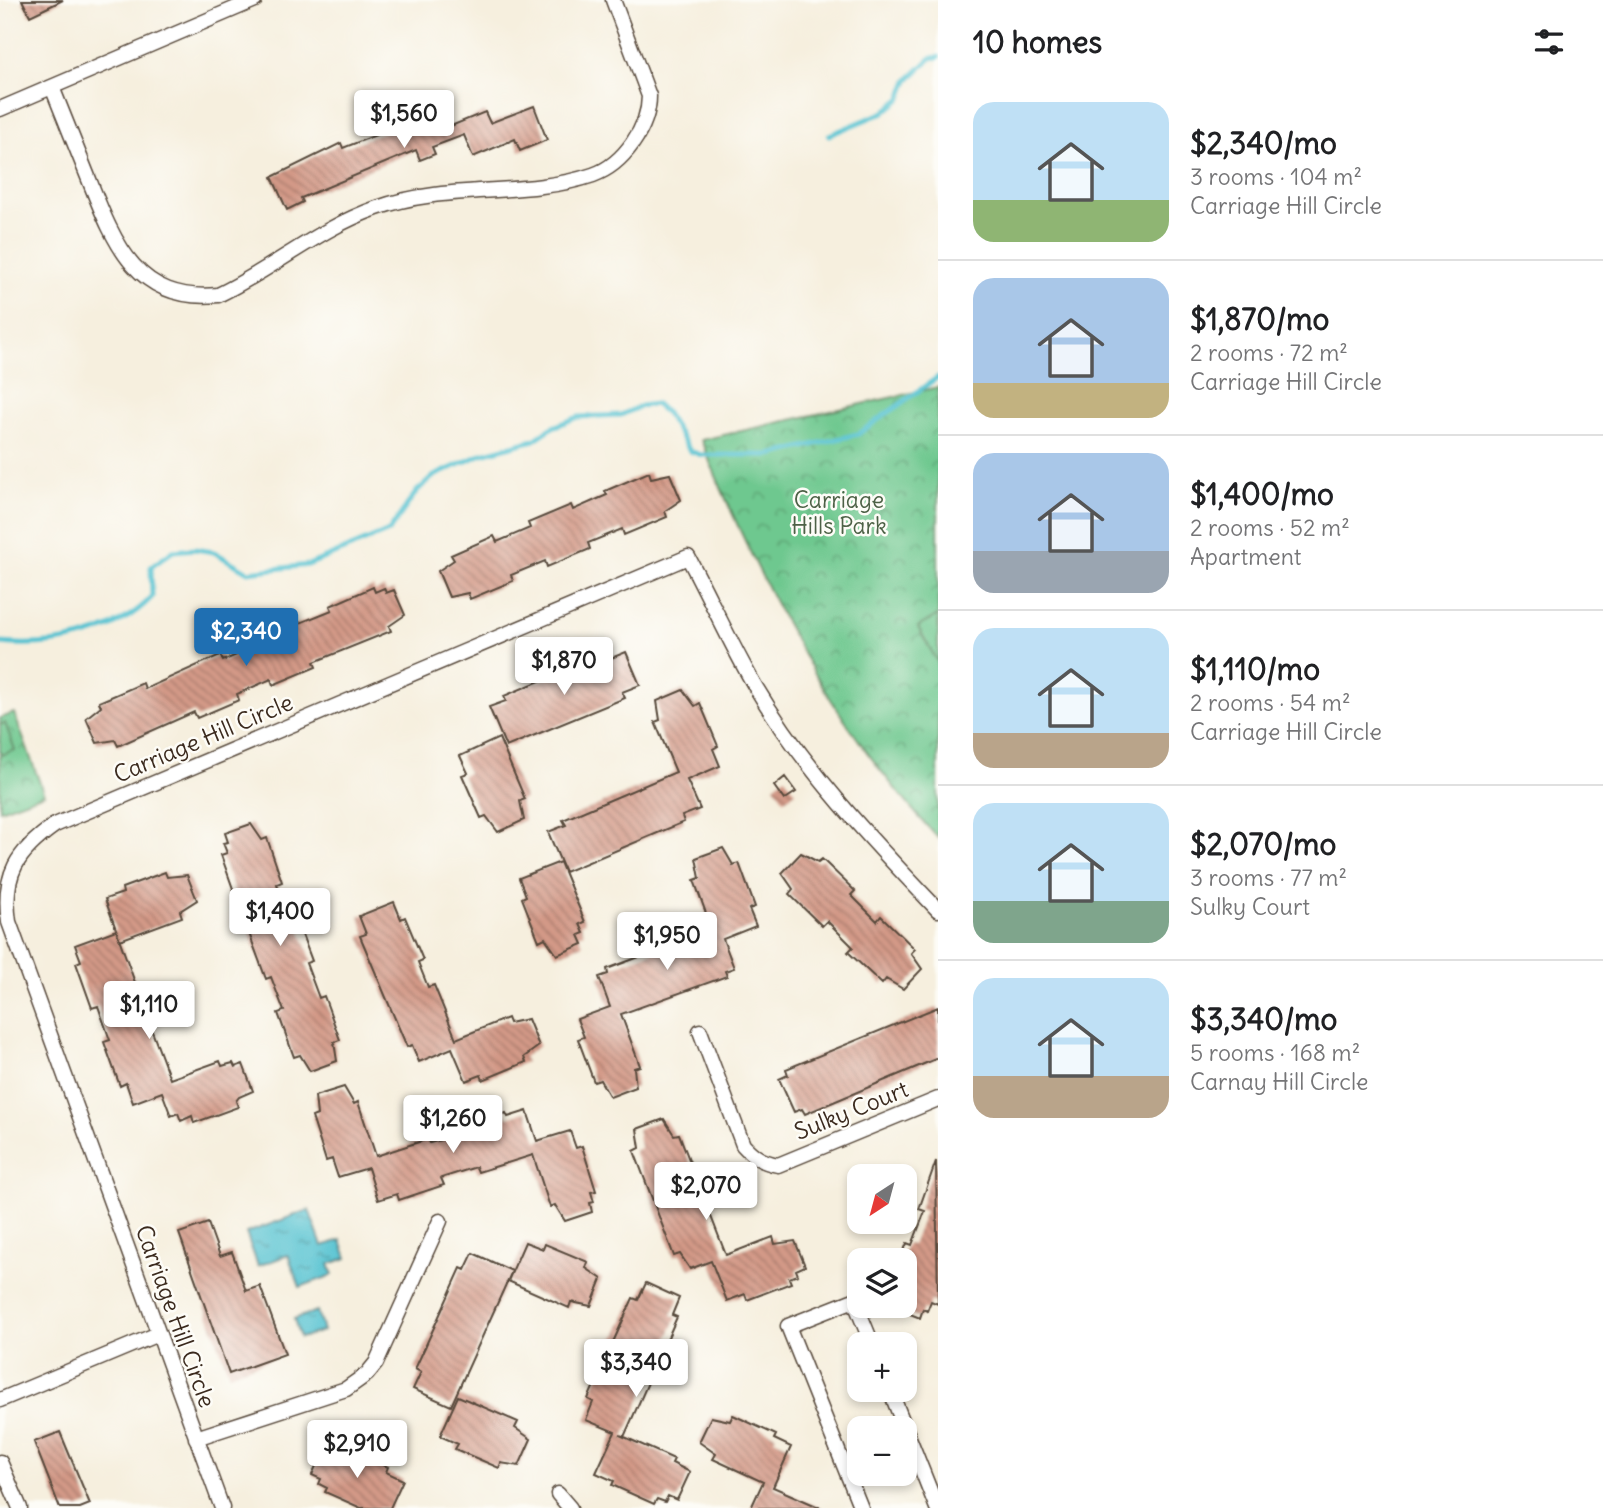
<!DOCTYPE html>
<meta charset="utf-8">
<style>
body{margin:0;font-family:Delius,sans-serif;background:#f2f2f2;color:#202124;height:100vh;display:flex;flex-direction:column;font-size:26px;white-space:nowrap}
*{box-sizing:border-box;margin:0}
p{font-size:23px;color:#757577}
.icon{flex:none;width:38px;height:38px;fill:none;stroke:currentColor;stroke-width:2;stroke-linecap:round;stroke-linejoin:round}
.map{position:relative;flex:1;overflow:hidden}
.side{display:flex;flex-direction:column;background:#fff;width:665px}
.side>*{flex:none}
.needle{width:46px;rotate:216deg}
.buttons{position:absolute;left:847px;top:1164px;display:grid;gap:14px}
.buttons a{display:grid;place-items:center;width:70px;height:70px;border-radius:14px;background:#fff;box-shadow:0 4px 10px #0003;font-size:35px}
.price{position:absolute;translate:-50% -60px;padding:0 16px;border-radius:7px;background:#fff;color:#222;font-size:23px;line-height:46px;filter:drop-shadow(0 2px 4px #0008)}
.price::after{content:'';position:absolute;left:50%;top:42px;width:21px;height:16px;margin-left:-10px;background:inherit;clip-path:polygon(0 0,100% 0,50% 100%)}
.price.active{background:#1f6fb2;color:#fff}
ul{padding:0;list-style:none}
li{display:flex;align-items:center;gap:21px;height:175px;padding:0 35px}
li+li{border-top:2px solid #e0e0e0}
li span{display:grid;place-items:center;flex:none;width:196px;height:140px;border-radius:21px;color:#555}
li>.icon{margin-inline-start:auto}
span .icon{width:84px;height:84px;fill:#fffc;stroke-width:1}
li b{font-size:30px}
h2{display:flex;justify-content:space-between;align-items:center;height:84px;padding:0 35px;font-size:30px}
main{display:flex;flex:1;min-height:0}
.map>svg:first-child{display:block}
</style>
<main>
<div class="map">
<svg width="938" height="1508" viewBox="0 0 938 1508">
<defs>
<pattern id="park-crowns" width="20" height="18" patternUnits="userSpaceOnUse" patternTransform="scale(1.75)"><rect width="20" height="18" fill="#6ec88f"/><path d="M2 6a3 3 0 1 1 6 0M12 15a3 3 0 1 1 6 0" fill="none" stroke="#5ca374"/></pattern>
<pattern id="water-ripples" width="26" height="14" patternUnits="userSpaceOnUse" patternTransform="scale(1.75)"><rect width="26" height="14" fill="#57c3d1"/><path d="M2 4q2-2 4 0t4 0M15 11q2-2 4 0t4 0" fill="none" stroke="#499fa9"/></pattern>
<pattern id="building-back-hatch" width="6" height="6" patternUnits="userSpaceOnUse" patternTransform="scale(1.75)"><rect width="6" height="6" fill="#d39987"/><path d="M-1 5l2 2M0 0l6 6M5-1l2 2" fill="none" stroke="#ac7d6e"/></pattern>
</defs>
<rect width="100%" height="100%" fill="#fdfcf7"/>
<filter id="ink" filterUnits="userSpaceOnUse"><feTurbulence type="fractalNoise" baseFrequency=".0143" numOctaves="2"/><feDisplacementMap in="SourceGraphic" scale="14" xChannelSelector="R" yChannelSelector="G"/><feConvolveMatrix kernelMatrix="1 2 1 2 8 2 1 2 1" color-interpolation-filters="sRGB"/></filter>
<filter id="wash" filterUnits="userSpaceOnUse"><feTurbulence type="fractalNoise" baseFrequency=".00686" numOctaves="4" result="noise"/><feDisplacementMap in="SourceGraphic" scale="28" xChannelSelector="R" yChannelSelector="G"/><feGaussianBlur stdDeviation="1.57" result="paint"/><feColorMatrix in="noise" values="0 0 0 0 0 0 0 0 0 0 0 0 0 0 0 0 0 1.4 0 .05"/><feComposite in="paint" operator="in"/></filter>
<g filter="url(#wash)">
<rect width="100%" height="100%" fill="#f6efde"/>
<!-- park -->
<path fill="url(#park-crowns)" stroke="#547956" stroke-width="2" d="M 938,387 L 938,838 C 830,723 760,585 701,440 Z
M 14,713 L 44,794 L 0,810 L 0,718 Z"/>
<!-- pitch -->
<path fill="#6ec88f" stroke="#547956" stroke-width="2" d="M 938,615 L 938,663 L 918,627 Z
M 5,723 L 15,750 L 0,755 L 0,725 Z"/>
<!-- water -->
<path fill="url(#water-ripples)" stroke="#497678" stroke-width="2" d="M 309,1210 L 322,1246 L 341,1240 L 347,1258 L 329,1264 L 333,1275 L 300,1287 L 288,1255 L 258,1266 L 246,1233 Z
M 317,1311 L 323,1331 L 300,1338 L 294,1319 Z"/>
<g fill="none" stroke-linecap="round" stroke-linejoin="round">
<!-- stream -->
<path stroke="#57c3d1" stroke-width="5" d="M 829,135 L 884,112 L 901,98 L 908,80 L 931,58 L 938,57
M 0,643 C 53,648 114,637 152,597 L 151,567 L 173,551 L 195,549 L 214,552 L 248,572 L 308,565 L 389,531 L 417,491 L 434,476 L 482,454 L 534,440 L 553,427 L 578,417 L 621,415 L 641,406 L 655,404 L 666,413 L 690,451 L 701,455 L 770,455 L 858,434 L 938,377"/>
</g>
<g id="blocks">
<!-- building -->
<path fill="url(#building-back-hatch)" d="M 22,0 L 63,0 L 30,16 Z
M 534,106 L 547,140 L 520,151 L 515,139 L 473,157 L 464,135 L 432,147 L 435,154 L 420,160 L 416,150 L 301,198 L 303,202 L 287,210 L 272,177 L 341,143 L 343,148 L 432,113 L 439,131 L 485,112 L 490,123 Z
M 649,472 L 651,478 L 670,474 L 681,500 L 665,511 L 667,517 L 624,535 L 622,529 L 588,543 L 590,549 L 547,567 L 545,561 L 511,575 L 513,581 L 470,599 L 468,593 L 449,597 L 438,571 L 454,560 L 451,555 L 494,536 L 497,542 L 530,528 L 528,523 L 571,505 L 573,510 L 607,495 L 605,491 Z
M 373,587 L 375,592 L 384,588 L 386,593 L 394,590 L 405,615 L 389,626 L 391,631 L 314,662 L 316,667 L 273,685 L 271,679 L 237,694 L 239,700 L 197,718 L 194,712 L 118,746 L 115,740 L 97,743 L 86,718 L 101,706 L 99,702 L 143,683 L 145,689 L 220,655 L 223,661 L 257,646 L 255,641 L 332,610 L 330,606 Z
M 626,652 L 640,685 L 622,692 L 625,698 L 506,747 L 489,707 L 506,701 L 504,696 L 606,653 L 609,659 Z
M 683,690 L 695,706 L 700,703 L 718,746 L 713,749 L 720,766 L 687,780 L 700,809 L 682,816 L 684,822 L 565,872 L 548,832 L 566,825 L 563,820 L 676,772 L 655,722 L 660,720 L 657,701 Z
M 499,738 L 525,799 L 520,801 L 524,820 L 498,832 L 486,816 L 481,818 L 462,775 L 468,773 L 460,756 Z
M 785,777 L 796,792 L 784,800 L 774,786 Z
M 251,824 L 262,840 L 267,838 L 282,882 L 277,884 L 290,918 L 295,916 L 312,961 L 306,963 L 319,998 L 324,996 L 340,1040 L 334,1042 L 337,1061 L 310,1071 L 300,1055 L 294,1057 L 278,1013 L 284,1011 L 271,977 L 266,979 L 249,933 L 255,931 L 243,898 L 237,900 L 221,855 L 227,853 L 223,843 L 228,842 L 225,833 Z
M 723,848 L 733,865 L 739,863 L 755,907 L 749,909 L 756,926 L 723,939 L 734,968 L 725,971 L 727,976 L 621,1014 L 640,1066 L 634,1068 L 636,1087 L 610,1097 L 600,1080 L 594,1082 L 578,1039 L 584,1037 L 577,1019 L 610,1007 L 599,977 L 608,974 L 607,969 L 685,940 L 683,936 L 711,927 L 694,880 L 700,878 L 696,858 Z
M 801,853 L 818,862 L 822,859 L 855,891 L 851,895 L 877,921 L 881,916 L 915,949 L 911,953 L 922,969 L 903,989 L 886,979 L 882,984 L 848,952 L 853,947 L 827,921 L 822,926 L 789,894 L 793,889 L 782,873 Z
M 560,862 L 585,922 L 580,924 L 584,933 L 579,935 L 583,944 L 557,955 L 545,938 L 539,941 L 522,898 L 526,896 L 519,878 Z
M 165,872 L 167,877 L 187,875 L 197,900 L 180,911 L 182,917 L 120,940 L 105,899 L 123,893 L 122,888 Z
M 394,902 L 401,919 L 405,917 L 423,960 L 418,962 L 428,987 L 434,985 L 456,1039 L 507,1018 L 509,1023 L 528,1019 L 539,1046 L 524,1057 L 526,1062 L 483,1080 L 481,1075 L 466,1081 L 452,1048 L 419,1062 L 412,1045 L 407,1047 L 360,936 L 366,934 L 359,916 Z
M 116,930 L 138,991 L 133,993 L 145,1028 L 150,1026 L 170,1079 L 220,1061 L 222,1066 L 233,1063 L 235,1067 L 243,1064 L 253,1091 L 239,1097 L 236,1101 L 238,1107 L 194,1123 L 192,1116 L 181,1121 L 178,1113 L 171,1116 L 162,1092 L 133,1103 L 126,1083 L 120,1086 L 104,1042 L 110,1040 L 98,1006 L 92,1008 L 76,963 L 81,961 L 75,945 Z
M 938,1007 L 938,1058 L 805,1114 L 802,1109 L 794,1112 L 779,1079 L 788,1075 L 786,1069 Z
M 344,1087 L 354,1104 L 358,1102 L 376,1156 L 428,1139 L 430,1143 L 447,1138 L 463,1132 L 462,1127 L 506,1113 L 508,1117 L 527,1111 L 537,1141 L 570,1131 L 576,1148 L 582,1146 L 596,1191 L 591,1192 L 594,1202 L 590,1203 L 592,1212 L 565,1221 L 555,1205 L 550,1207 L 533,1155 L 478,1172 L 476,1167 L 441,1178 L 444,1185 L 399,1200 L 397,1194 L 378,1200 L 368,1168 L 338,1177 L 332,1159 L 326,1161 L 312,1117 L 317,1115 L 315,1096 Z
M 664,1119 L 674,1135 L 679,1134 L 726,1255 L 773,1237 L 775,1244 L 795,1241 L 805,1266 L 796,1270 L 798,1275 L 789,1278 L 791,1283 L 747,1300 L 745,1294 L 727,1301 L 711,1261 L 690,1269 L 680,1254 L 674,1256 L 634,1151 L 640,1148 L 637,1129 Z
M 936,1161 L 938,1304 L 931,1301 L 927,1311 L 923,1309 L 920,1318 L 905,1312 L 905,1260 L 900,1260 L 907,1243 L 912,1245 L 925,1211 L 919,1209 Z
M 208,1223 L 220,1256 L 232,1252 L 246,1291 L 260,1286 L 285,1354 L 229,1374 L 179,1233 Z
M 525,1242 L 543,1249 L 545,1244 L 588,1262 L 586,1268 L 602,1279 L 591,1306 L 571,1302 L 569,1308 L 508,1281 Z
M 473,1253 L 512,1271 L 451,1406 L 413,1389 L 421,1372 L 415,1369 L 461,1268 L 465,1270 Z
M 646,1283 L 679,1298 L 672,1315 L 677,1317 L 624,1437 L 620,1435 L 674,1459 L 672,1463 L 690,1472 L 677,1500 L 668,1496 L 665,1502 L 657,1499 L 654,1504 L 612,1485 L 614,1481 L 596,1473 L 615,1432 L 586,1420 L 593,1402 L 588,1399 L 614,1340 L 633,1298 L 638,1300 Z
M 458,1396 L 518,1422 L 515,1428 L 531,1439 L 519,1466 L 501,1463 L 499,1468 L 455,1449 L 458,1444 L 440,1436 Z
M 733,1415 L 776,1435 L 774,1439 L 791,1447 L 773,1487 L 821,1508 L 751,1508 L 763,1482 L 713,1459 L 716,1454 L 699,1442 L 711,1417 L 730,1421 Z
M 60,1432 L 90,1504 L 80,1508 L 60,1508 L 34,1442 Z
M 345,1448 L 388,1467 L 386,1472 L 403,1480 L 390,1508 L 361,1508 L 325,1492 L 327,1488 L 319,1484 L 321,1479 L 312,1475 L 323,1450 L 342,1454 Z"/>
</g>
</g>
<g filter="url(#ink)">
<use href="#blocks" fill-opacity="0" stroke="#57483b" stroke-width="2"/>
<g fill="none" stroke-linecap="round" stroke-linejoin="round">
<defs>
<path id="street" d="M 52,87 C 65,119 77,150 90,182 C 115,245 138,303 218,295 C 273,269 319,228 377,208 C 445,183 525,198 593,175 C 624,164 649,127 649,96 L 613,0
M 0,109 L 255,0
M 700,1031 L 743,1145 C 754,1157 762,1162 778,1165 L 938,1099
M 890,1390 L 937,1508
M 0,1400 L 158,1334
M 196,1438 L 346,1389 L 367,1374 L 376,1363 L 440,1221
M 0,1462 L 20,1508
M 558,1494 L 570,1508
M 222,1508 L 9,922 C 2,874 17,852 55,825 L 688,557 C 711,600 731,645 755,686 C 804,769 872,841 938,910
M 861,1508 L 788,1326 L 854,1300 L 872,1344"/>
</defs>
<!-- street casing -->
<use href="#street" stroke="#57483b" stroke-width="17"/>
<!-- street -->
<use href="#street" stroke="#fff" stroke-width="14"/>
</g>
</g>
<g text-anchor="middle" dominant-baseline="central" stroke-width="5" stroke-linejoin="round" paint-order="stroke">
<!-- park labels -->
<g font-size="23" fill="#4d6146" stroke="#fdfcf7">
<text x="839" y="499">Carriage<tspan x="839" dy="26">Hills Park</tspan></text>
</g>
<!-- street labels -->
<g font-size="23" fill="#3b2a1e" stroke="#fdfcf7">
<text transform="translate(203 738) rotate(-23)">Carriage Hill Circle</text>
<text transform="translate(851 1110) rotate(-22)">Sulky Court</text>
<text transform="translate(176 1316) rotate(70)">Carriage Hill Circle</text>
</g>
</g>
</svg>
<div class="buttons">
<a><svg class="needle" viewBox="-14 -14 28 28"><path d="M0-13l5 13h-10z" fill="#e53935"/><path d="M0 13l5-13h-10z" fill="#757577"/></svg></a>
<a><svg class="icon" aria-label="layers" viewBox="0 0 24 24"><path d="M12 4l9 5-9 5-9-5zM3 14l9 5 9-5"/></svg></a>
<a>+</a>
<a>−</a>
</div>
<b class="price" style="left:404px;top:150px">$1,560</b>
<b class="price active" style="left:246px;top:668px">$2,340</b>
<b class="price" style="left:564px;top:697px">$1,870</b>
<b class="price" style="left:280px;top:948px">$1,400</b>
<b class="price" style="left:667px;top:972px">$1,950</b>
<b class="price" style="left:149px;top:1041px">$1,110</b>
<b class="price" style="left:453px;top:1155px">$1,260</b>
<b class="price" style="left:706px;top:1222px">$2,070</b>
<b class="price" style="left:636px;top:1399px">$3,340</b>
<b class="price" style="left:357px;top:1480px">$2,910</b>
</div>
<section class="side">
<h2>10 homes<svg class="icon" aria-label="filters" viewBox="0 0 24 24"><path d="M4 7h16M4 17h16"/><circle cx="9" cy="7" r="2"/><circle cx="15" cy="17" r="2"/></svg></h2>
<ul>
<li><span style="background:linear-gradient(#bfe0f5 70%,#8fb573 0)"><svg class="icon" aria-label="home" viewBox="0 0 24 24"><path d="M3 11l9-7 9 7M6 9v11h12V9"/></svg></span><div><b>$2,340/mo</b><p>3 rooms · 104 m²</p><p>Carriage Hill Circle</p></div></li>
<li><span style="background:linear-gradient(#a9c7e8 75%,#c2b280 0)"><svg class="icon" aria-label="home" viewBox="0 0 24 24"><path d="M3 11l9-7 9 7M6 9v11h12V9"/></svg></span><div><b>$1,870/mo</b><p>2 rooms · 72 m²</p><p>Carriage Hill Circle</p></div></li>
<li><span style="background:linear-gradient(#a9c7e8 70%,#9aa5b1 0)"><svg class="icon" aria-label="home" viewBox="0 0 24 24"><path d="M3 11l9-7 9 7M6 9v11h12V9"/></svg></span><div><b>$1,400/mo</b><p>2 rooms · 52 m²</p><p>Apartment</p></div></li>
<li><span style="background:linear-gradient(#bfe0f5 75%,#b9a48a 0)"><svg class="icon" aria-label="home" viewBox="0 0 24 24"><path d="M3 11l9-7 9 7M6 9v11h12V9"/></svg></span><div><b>$1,110/mo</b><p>2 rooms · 54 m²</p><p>Carriage Hill Circle</p></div></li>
<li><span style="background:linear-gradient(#bfe0f5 70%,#7fa58c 0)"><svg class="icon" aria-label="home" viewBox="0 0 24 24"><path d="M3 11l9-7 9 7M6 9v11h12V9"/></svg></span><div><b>$2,070/mo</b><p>3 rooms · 77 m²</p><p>Sulky Court</p></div></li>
<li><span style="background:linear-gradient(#bfe0f5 70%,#b9a48a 0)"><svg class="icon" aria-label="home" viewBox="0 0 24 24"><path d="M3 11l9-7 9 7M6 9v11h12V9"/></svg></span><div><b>$3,340/mo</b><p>5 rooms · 168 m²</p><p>Carnay Hill Circle</p></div></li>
</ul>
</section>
</main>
